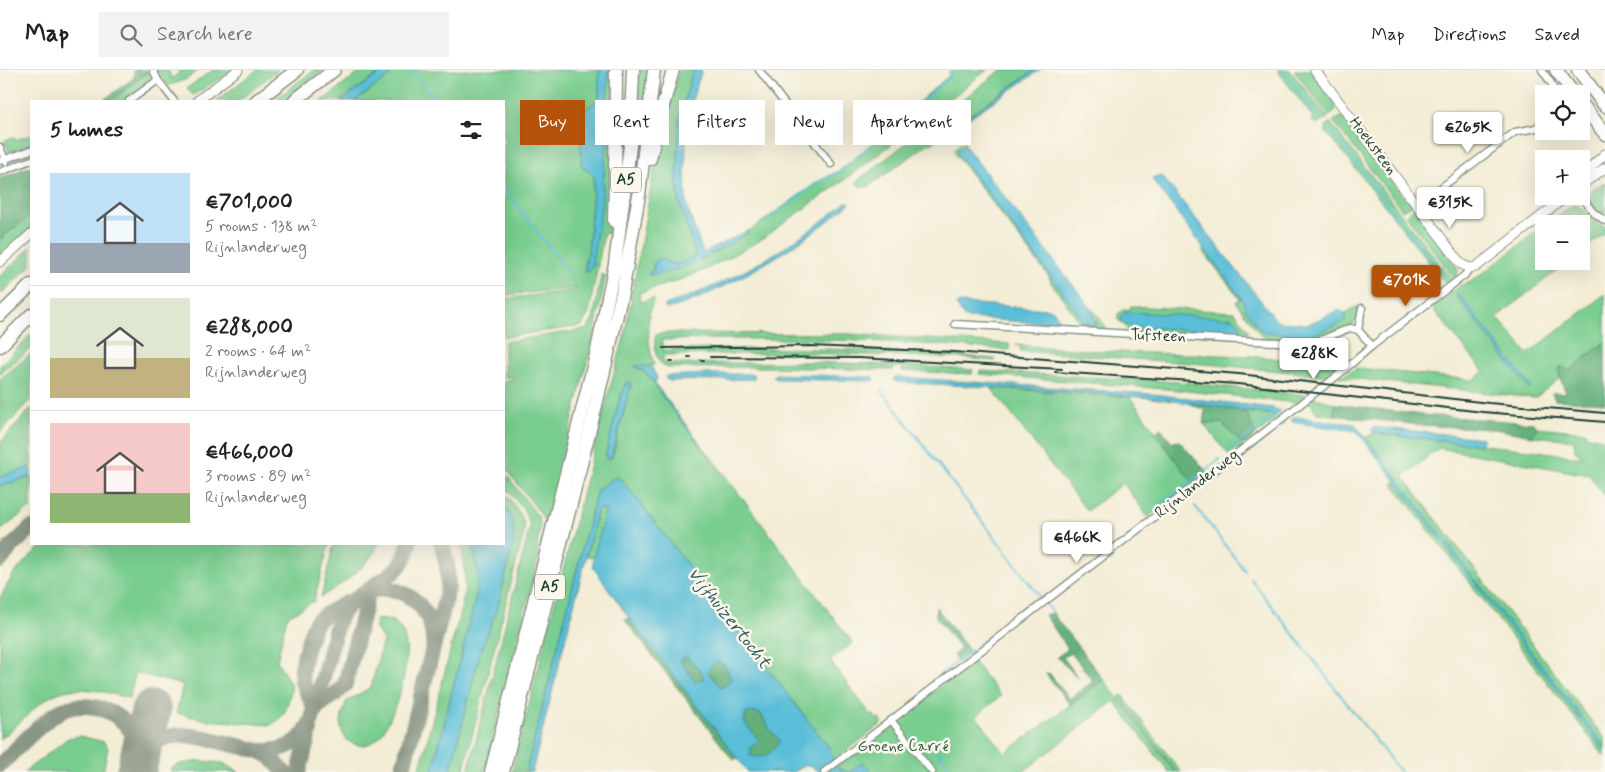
<!DOCTYPE html>
<meta charset="utf-8">
<style>
body{margin:0;font-family:Mynerve,sans-serif;background:#f2f2f2;color:#222;height:100vh;display:flex;flex-direction:column;font-size:19px;white-space:nowrap}
*{box-sizing:border-box;margin:0}
p{font-size:16px;color:#767676}
.icon{flex:none;width:28px;height:28px;fill:none;stroke:currentColor;stroke-width:2;stroke-linecap:round;stroke-linejoin:round}
.map{position:relative;flex:1;overflow:hidden}
.details{position:absolute;left:30px;top:30px;width:475px;height:445px;display:flex;flex-direction:column;background:#fff;border-radius:0px;box-shadow:0 5px 20px #0002}
.details>*{flex:none}
.guide{position:absolute;left:520px;top:30px;width:475px;height:45px;display:flex;gap:10px}
.fabs{position:absolute;left:1535px;top:15px;display:grid;gap:10px}
.fabs a{display:grid;place-items:center;width:55px;height:55px;border-radius:0px;background:#fff;box-shadow:0 5px 20px #0002;font-size:25px}
.price{position:absolute;translate:-50% -42px;padding:0 11px;border-radius:5px;background:#fff;color:#222;font-size:16px;line-height:32px;filter:drop-shadow(0 1px 2px #0008)}
.price::after{content:'';position:absolute;left:50%;top:30px;width:15px;height:11px;margin-left:-8px;background:inherit;clip-path:polygon(0 0,100% 0,50% 100%)}
.price.selected{background:#b45309;color:#fff}
ul{padding:0;list-style:none}
li{display:flex;align-items:center;gap:15px;height:125px;padding:0 20px}
li+li{border-top:1px solid #e0e0e0}
li span{display:grid;place-items:center;flex:none;width:140px;height:100px;border-radius:0px;color:#555}
li>.icon{margin-inline-start:auto}
span .icon{width:60px;height:60px;fill:#fffc;stroke-width:1}
li b{font-size:21px}
h2{display:flex;justify-content:space-between;align-items:center;height:60px;padding:0 20px;font-size:21px}
.chip{padding:0 18px;border-radius:0px;background:#fff;box-shadow:0 5px 20px #0002;font-size:18px;line-height:45px}
.chip.selected{background:#b45309;color:#fff}
header{display:flex;align-items:center;gap:30px;box-sizing:border-box;height:70px;padding:0 25px;background:#fff;border-bottom:1px solid #e0e0e0}
header strong{font-size:24px}
nav{display:flex;gap:28px;margin-inline-start:auto;font-size:18px}
.search{width:350px;height:45px;background:#f2f2f2;display:flex;align-items:center;gap:12px;box-sizing:border-box;padding:0 18px;border-radius:0px;color:#767676;font-size:19px}
.map>svg:first-child{display:block}
</style>
<header>
<strong>Map</strong>
<div class="search"><svg class="icon" aria-label="search" viewBox="0 0 24 24"><circle cx="10" cy="10" r="6"/><path d="M15 15l6 6"/></svg>Search here</div>
<nav><a>Map</a><a>Directions</a><a>Saved</a></nav>
</header>
<div class="map">
<svg width="1605" height="702" viewBox="0 0 1605 702">
<rect width="100%" height="100%" fill="#fbf7ec"/>
<filter id="ink" filterUnits="userSpaceOnUse"><feTurbulence type="fractalNoise" baseFrequency=".02" numOctaves="2"/><feDisplacementMap in="SourceGraphic" scale="10" xChannelSelector="R" yChannelSelector="G"/><feConvolveMatrix kernelMatrix="1 2 1 2 8 2 1 2 1" color-interpolation-filters="sRGB"/></filter>
<filter id="wash" filterUnits="userSpaceOnUse"><feTurbulence type="fractalNoise" baseFrequency=".0096" numOctaves="4" result="noise"/><feDisplacementMap in="SourceGraphic" scale="20" xChannelSelector="R" yChannelSelector="G"/><feGaussianBlur stdDeviation="1.12" result="paint"/><feColorMatrix in="noise" values="0 0 0 0 0 0 0 0 0 0 0 0 0 0 0 0 0 1.4 0 .05"/><feComposite in="paint" operator="in"/></filter>
<g filter="url(#wash)">
<rect width="100%" height="100%" fill="#f3edd6"/>
<!-- green -->
<path fill="#7acd90" stroke="#4c8562" fill-rule="evenodd" d="M 157,0 L 168,0 L 172,9 L 181,0 L 199,0 L 187,9 L 168,16 Z
M 213,0 L 234,0 L 193,25 L 187,18 Z
M 257,0 L 278,0 L 238,31 L 216,31 Z
M 314,0 L 324,0 L 284,31 L 273,31 Z
M 363,0 L 384,0 L 341,31 L 322,31 Z
M 398,0 L 599,0 L 599,28 L 584,41 L 584,99 L 594,105 L 588,186 L 585,190 L 585,202 L 591,196 L 593,196 L 591,192 L 601,139 L 606,80 L 608,78 L 607,75 L 608,0 L 614,0 L 612,141 L 608,164 L 604,163 L 589,243 L 582,256 L 504,267 L 504,229 L 575,220 L 576,218 L 504,225 L 504,31 L 355,31 Z
M 638,0 L 649,0 L 626,175 L 623,174 Z
M 679,0 L 693,0 L 679,50 L 677,113 L 680,135 L 696,186 C 685,191 676,198 665,190 L 654,193 L 652,202 L 655,205 L 702,189 L 748,163 L 747,161 L 751,160 L 816,113 L 844,98 L 955,0 L 987,0 L 857,101 L 759,171 L 707,199 L 680,210 L 639,223 L 641,232 L 654,228 C 645,251 648,272 654,295 L 651,296 L 635,297 C 651,305 654,315 664,328 C 679,347 693,366 708,385 L 710,386 L 853,573 L 830,591 L 871,645 L 873,644 L 877,650 L 879,648 L 883,653 L 832,692 L 830,679 L 622,410 L 616,407 L 597,420 L 526,702 L 512,702 L 600,354 L 625,264 L 657,83 ZM 626,312 L 631,315 L 612,388 L 609,389 L 606,388 L 606,383 L 619,331 Z
M 1001,0 L 1035,0 L 943,63 L 944,65 L 931,74 L 929,73 L 868,117 L 859,116 L 856,112 Z
M 1277,0 L 1290,0 L 1328,48 L 1318,54 L 1312,51 L 1314,49 Z
M 1294,0 L 1310,0 L 1336,34 L 1335,42 L 1329,46 Z
M 148,2 L 151,10 L 123,31 L 110,31 Z
M 1341,47 L 1347,48 L 1350,53 L 1349,55 L 1405,128 L 1408,127 L 1413,134 L 1402,140 L 1333,51 Z
M 1330,52 L 1453,211 L 1447,215 L 1336,74 L 1326,63 L 1326,57 Z
M 31,65 L 31,74 L 9,82 L 5,70 L 13,67 L 15,70 Z
M 964,71 L 966,77 L 957,83 L 1085,252 L 1098,255 L 1092,244 L 1093,241 L 1096,243 L 1106,257 L 1105,260 L 1086,260 L 1051,213 L 1049,207 L 955,84 L 955,78 Z
M 1602,113 L 1605,113 L 1605,147 C 1597,141 1589,134 1587,124 Z
M 1573,135 C 1586,137 1591,151 1605,157 L 1605,163 L 1581,182 L 1581,154 L 1546,154 Z
M 1415,136 L 1426,151 L 1424,153 L 1457,197 L 1458,202 L 1455,209 L 1406,145 Z
M 31,145 L 31,159 L 0,188 L 0,169 Z
M 1544,156 L 1544,191 L 1569,191 L 1497,247 L 1528,284 L 1605,224 L 1605,272 L 1569,301 L 1560,297 L 1560,308 L 1535,328 L 1339,307 L 1357,298 L 1473,310 L 1484,302 L 1432,238 L 1461,215 L 1471,212 ZM 1458,224 L 1531,317 L 1529,319 L 1456,225 Z
M 31,177 L 31,195 L 0,225 L 0,206 Z
M 1204,178 L 1243,231 L 1246,240 L 1262,262 L 1346,247 L 1345,243 L 1357,236 L 1359,244 L 1356,251 L 1351,255 L 1315,270 L 1263,268 L 1236,232 L 1240,229 L 1202,180 Z
M 601,204 L 606,206 L 595,261 L 546,455 L 540,443 L 504,396 L 504,311 L 514,309 L 514,307 L 504,307 L 504,272 L 587,259 L 593,249 Z
M 1131,236 L 1235,242 L 1249,262 L 1246,267 L 1127,261 L 1127,258 L 1117,249 L 1118,244 L 1123,240 L 1130,239 Z
M 667,263 L 849,264 L 1010,274 L 1009,280 C 894,270 778,267 662,270 L 663,280 C 774,277 885,278 995,289 L 995,291 L 963,288 L 806,283 L 663,285 L 664,294 L 806,292 L 895,295 L 973,300 L 972,304 L 902,301 L 902,297 L 894,297 L 893,300 L 766,297 L 669,298 C 656,296 651,274 657,264 Z
M 31,264 L 31,278 L 0,304 L 0,296 Z
M 1015,275 L 1115,282 L 1251,286 L 1335,294 L 1340,299 L 1330,306 L 1218,295 L 1020,281 L 1020,276 Z
M 31,284 L 31,329 L 0,363 L 0,309 Z
M 980,301 L 1179,312 L 1307,325 L 1297,333 L 1178,320 L 979,304 Z
M 991,318 L 1130,327 L 1193,413 L 1148,447 L 1123,413 L 1087,441 Z
M 1313,327 L 1336,334 L 1333,345 L 1317,343 L 1308,330 Z
M 31,338 L 31,397 L 0,407 L 0,373 Z
M 1246,342 L 1277,345 L 1273,352 L 1256,365 Z
M 1203,353 L 1222,353 L 1243,375 L 1229,385 Z
M 1537,357 L 1587,362 L 1585,365 L 1605,370 L 1605,426 L 1589,405 L 1439,378 L 1403,406 L 1605,669 L 1605,677 L 1365,368 L 1374,363 L 1539,381 L 1582,388 L 1575,380 L 1574,370 L 1533,366 Z
M 504,401 L 539,448 C 543,461 534,473 539,485 L 484,702 L 468,702 L 530,456 L 524,441 L 504,415 Z
M 31,407 L 31,437 L 0,461 L 0,416 Z
M 1397,411 L 1605,681 L 1605,687 L 1393,414 Z
M 504,422 C 513,434 526,446 524,462 L 463,702 L 450,702 L 479,586 L 498,536 L 513,474 L 514,460 L 510,445 L 504,435 Z
M 600,438 L 605,440 L 605,443 L 594,488 L 586,486 L 597,443 Z
M 44,474 L 329,474 L 314,531 L 287,547 L 277,591 L 292,616 C 288,632 287,648 270,655 L 206,650 L 176,643 L 183,615 L 136,603 L 129,628 C 95,620 67,610 37,636 C 25,647 14,659 0,669 L 0,528 L 13,505 L 27,489 Z
M 334,474 L 379,474 C 365,500 345,512 321,527 Z
M 460,474 L 472,474 L 478,503 L 476,526 L 432,702 L 419,702 L 463,531 C 466,511 466,493 460,474 Z
M 385,549 C 427,554 397,646 379,667 C 367,680 345,678 341,658 C 340,649 344,640 346,632 L 371,617 L 383,570 L 375,557 L 376,550 Z
M 973,591 L 1001,626 L 976,646 L 1005,683 L 1104,610 L 1175,702 L 1169,702 L 1114,631 L 1023,702 L 849,702 L 840,701 L 836,697 Z
M 1122,625 L 1181,702 L 1176,702 L 1119,627 Z
M 80,666 L 104,672 L 108,678 L 103,702 L 24,702 L 68,668 Z
M 199,691 L 223,693 L 239,702 L 171,702 L 172,698 L 180,694 Z"/>
<!-- forest -->
<path fill="#63b07a" stroke="#417657" d="M 134,0 L 147,0 L 148,2 L 110,31 L 102,31 L 134,8 Z
M 31,96 L 31,145 L 0,169 L 0,108 Z
M 1605,272 L 1605,333 L 1555,330 L 1552,323 L 1566,323 L 1560,308 L 1560,296 L 1570,301 Z
M 1185,332 L 1246,342 L 1256,365 L 1243,375 L 1222,353 L 1203,353 L 1205,340 Z
M 1336,334 L 1423,345 L 1534,353 L 1537,357 L 1533,366 L 1494,359 L 1418,355 L 1333,345 Z
M 1161,358 L 1172,372 L 1179,371 L 1207,402 L 1193,413 L 1155,363 Z
M 936,537 L 971,583 L 958,593 L 953,585 L 961,579 L 936,547 Z
M 1052,543 L 1104,610 L 1070,635 L 1046,604 L 1049,603 L 1070,629 L 1093,611 L 1071,583 L 1063,587 L 1079,609 L 1057,587 L 1068,579 L 1045,545 Z
M 629,548 L 737,688 L 733,690 L 625,550 Z
M 686,586 L 704,605 L 702,610 L 695,613 L 680,590 Z
M 717,591 L 725,595 L 731,609 L 727,614 L 721,618 L 707,601 Z
M 755,642 L 761,644 L 770,660 L 780,671 C 770,685 767,689 750,686 C 751,671 742,658 746,643 Z"/>
<!-- water -->
<path fill="#5abed8" stroke="#3c7e86" fill-rule="evenodd" d="M 384,0 L 398,0 L 355,31 L 341,31 Z
M 599,0 L 608,0 L 607,75 L 608,77 L 606,80 L 601,139 L 592,192 L 594,193 L 594,196 L 591,196 L 590,201 L 585,202 C 585,195 585,191 588,185 L 594,106 L 581,95 L 580,50 L 584,41 L 599,28 Z
M 693,0 L 702,0 L 687,45 L 685,108 L 687,137 L 703,183 L 747,161 L 748,163 C 722,178 678,205 649,205 L 649,202 L 653,201 C 654,195 654,190 660,188 L 671,194 L 676,195 L 696,186 L 680,135 L 677,113 L 679,50 Z
M 1035,0 L 1040,0 L 944,65 L 943,64 Z
M 960,77 L 966,77 L 1093,241 L 1092,244 L 1098,256 L 1085,252 L 957,83 L 958,79 Z
M 1162,106 L 1276,250 L 1279,252 L 1308,254 L 1339,240 L 1345,243 L 1345,251 L 1310,266 L 1262,262 L 1246,240 L 1243,231 L 1152,109 Z
M 846,132 L 850,133 C 812,166 771,192 726,215 C 706,225 687,235 666,239 L 665,238 L 665,235 C 732,213 792,177 846,132 Z
M 1458,223 L 1531,317 L 1529,319 L 1456,225 Z
M 960,233 L 1049,239 L 1053,240 L 1058,247 L 1056,254 L 968,248 L 964,247 L 956,234 Z
M 1127,242 L 1234,248 L 1241,256 L 1239,262 L 1135,257 C 1128,256 1120,254 1121,246 Z
M 634,296 L 651,296 L 657,307 L 655,314 L 658,318 L 710,386 L 708,385 L 662,326 L 651,308 L 645,302 Z
M 707,304 L 753,304 L 755,306 L 753,309 L 669,311 L 665,308 L 666,306 Z
M 776,304 L 873,307 L 875,310 L 873,311 L 776,309 L 773,306 Z
M 896,307 L 1152,324 L 1273,338 L 1281,341 L 1277,345 L 1151,328 L 1077,322 L 896,312 L 893,309 Z
M 629,311 L 631,315 L 611,388 L 609,389 L 606,388 L 606,383 L 619,331 L 626,314 Z
M 1295,347 L 1355,354 L 1605,677 L 1605,681 L 1357,361 L 1295,353 L 1291,350 Z
M 1374,357 L 1383,358 L 1483,368 L 1482,375 L 1374,363 L 1371,360 Z
M 31,397 L 31,407 L 0,416 L 0,407 Z
M 616,407 L 622,410 L 830,679 C 834,694 833,698 849,702 L 863,692 L 871,702 L 820,702 L 812,697 L 805,695 L 793,702 L 748,702 L 629,548 L 593,497 L 593,490 L 605,443 L 605,440 L 601,438 L 597,443 L 532,702 L 526,702 L 597,420 ZM 686,586 L 704,605 L 702,610 L 695,612 L 680,590 ZM 717,591 L 725,596 L 731,609 L 727,614 L 721,618 L 707,601 ZM 755,642 L 761,644 L 770,660 L 780,671 C 770,684 767,689 750,686 L 751,677 L 759,670 L 744,652 L 746,643 Z
M 504,435 L 512,450 L 514,460 L 513,474 L 498,536 L 479,586 L 450,702 L 432,702 L 476,526 L 478,503 L 472,474 L 504,474 Z"/>
<g fill="none" stroke-linecap="round" stroke-linejoin="round">
<!-- stream -->
<path stroke="#5abed8" stroke-width="2" d="M 412,0 L 436,31
M 1282,0 L 1317,45
M 917,35 L 950,7 L 949,2 L 951,0
M 1330,60 L 1445,209
M 504,118 L 572,207
M 765,152 L 818,112 L 841,100 L 911,41
M 882,321 L 1041,528
M 1279,357 L 1284,353
M 1261,372 L 1272,363
M 1228,381 L 1277,344
M 1246,384 L 1257,376
M 1214,409 L 1234,393
M 1196,422 L 1206,415
M 1195,436 L 1245,501
M 1154,439 L 1220,389
M 1250,508 L 1400,702
M 1048,536 L 1054,544
M 980,574 L 1040,527
M 937,607 L 972,580
M 930,672 L 953,702"/>
<!-- taxiway -->
<path stroke="#899585" stroke-width="16" d="M 0,491 L 10,478 L 31,458
M 369,521 C 402,512 431,535 433,569
M 314,642 C 314,629 304,622 302,610 C 299,600 311,557 318,550 C 326,543 338,538 348,532
M 314,643 C 321,629 337,627 345,614 L 365,535 L 367,526 L 373,517
M 260,681 C 285,681 302,674 312,649 L 337,554 C 350,515 402,516 409,474
M 138,694 C 157,660 181,662 214,670 C 229,674 245,677 260,681 L 270,686 L 284,702
M 0,695 C 15,681 40,653 57,643 C 81,629 115,637 130,660 C 137,670 137,682 138,694
M 299,702 L 310,659
M 402,702 L 448,518 L 447,495 L 442,474"/>
<!-- runway -->
<path stroke="#899585" stroke-width="40" d="M 136,702 L 151,640"/>
</g>
</g>
<g filter="url(#ink)">
<g fill="none" stroke-linecap="round" stroke-linejoin="round">
<defs>
<path id="street" d="M 153,0 L 158,10 L 174,31
M 759,0 L 831,94
M 1542,0 L 1551,13 L 1556,24
M 129,31 L 158,10
M 0,77 L 6,92
M 0,91 L 31,80
M 0,102 L 31,90
M 1581,126 L 1593,142 L 1605,151
M 1418,135 L 1515,62 L 1536,58 L 1544,49
M 955,254 L 1311,274 L 1350,258 L 1358,260 L 1372,276
M 1358,260 L 1362,238
M 891,650 L 932,702
M 824,702 L 1337,306 L 1372,276 L 1465,205 L 1469,198"/>
<path id="secondary" d="M 1315,0 L 1461,194 L 1469,198 L 1476,197 L 1567,126
M 197,31 L 238,0
M 1581,113 L 1592,96 L 1605,84
M 1584,113 L 1605,98
M 0,192 L 31,164"/>
<path id="highway" d="M 1556,0 L 1574,24
M 1578,0 L 1605,36
M 256,31 L 297,0
M 294,31 L 334,0
M 1581,33 L 1605,64
M 650,89 L 659,50 L 673,0
M 614,151 L 615,113 L 616,0
M 0,245 L 31,215
M 0,276 L 31,245
M 491,702 L 596,285 L 615,194 L 630,76 L 633,0
M 503,702 L 597,331 L 622,223 L 639,125 L 654,0"/>
</defs>
<!-- street casing -->
<use href="#street" stroke="#899585" stroke-width="9"/>
<!-- secondary casing -->
<use href="#secondary" stroke="#899585" stroke-width="11"/>
<!-- highway casing -->
<use href="#highway" stroke="#899585" stroke-width="15"/>
<!-- street -->
<use href="#street" stroke="#fff" stroke-width="6"/>
<!-- secondary -->
<use href="#secondary" stroke="#fff" stroke-width="9"/>
<!-- highway -->
<use href="#highway" stroke="#fff" stroke-width="12"/>
<!-- rail -->
<path stroke="#1f3d34" stroke-width="2" d="M 663,278 L 810,276 L 954,282 L 1239,304 L 1489,333 L 1605,343
M 688,287 L 690,287
M 710,287 L 859,288 L 1062,299
M 701,290 L 704,290
M 670,291 L 673,291
M 1055,302 L 1238,314 L 1483,342 L 1605,352"/>
</g>
</g>
<g text-anchor="middle" dominant-baseline="central" stroke-width="5" stroke-linejoin="round" paint-order="stroke">
<!-- shield labels -->
<g fill="#fbf7ec" stroke="#61756b" stroke-width="1">
<rect x="611" y="97.5" width="30" height="25" rx="4"/>
<rect x="535" y="504.5" width="30" height="25" rx="4"/>
</g>
<g font-size="15" font-weight="bold" fill="#1f3d34">
<text x="626" y="110">A5</text>
<text x="550" y="517">A5</text>
</g>
<!-- street labels -->
<g font-size="16" fill="#1f3d34" stroke="#fbf7ec">
<text transform="translate(1373 76) rotate(53)">Hoeksteen</text>
<text transform="translate(1158 266) rotate(2)">Tufsteen</text>
<text transform="translate(1197 414) rotate(-38)">Rijnlanderweg</text>
</g>
<!-- park labels -->
<g font-size="16" fill="#36614b" stroke="#fbf7ec">
<text x="903" y="676">Groene Carré</text>
</g>
<!-- water labels -->
<g font-size="18" font-style="italic" fill="#2e5d5d" stroke="#fbf7ec">
<text transform="translate(729 548) rotate(52)">Vijfhuizertocht</text>
</g>
</g>
</svg>
<div class="fabs">
<a><svg class="icon" aria-label="locate" viewBox="0 0 24 24"><circle cx="12" cy="12" r="6"/><path d="M12 2v4M12 18v4M2 12h4M18 12h4"/></svg></a>
<a>+</a>
<a>−</a>
</div>
<b class="price" style="left:1468px;top:84px">€265K</b>
<b class="price" style="left:1450px;top:159px">€315K</b>
<b class="price selected" style="left:1406px;top:237px">€701K</b>
<b class="price" style="left:1314px;top:310px">€288K</b>
<b class="price" style="left:1077px;top:494px">€466K</b>
<div class="guide">
<a class="chip selected">Buy</a>
<a class="chip">Rent</a>
<a class="chip">Filters</a>
<a class="chip">New</a>
<a class="chip">Apartment</a>
</div>
<section class="details">
<h2>5 homes<svg class="icon" aria-label="filters" viewBox="0 0 24 24"><path d="M4 7h16M4 17h16"/><circle cx="9" cy="7" r="2"/><circle cx="15" cy="17" r="2"/></svg></h2>
<ul>
<li><span style="background:linear-gradient(#bfe0f5 70%,#9aa5b1 0)"><svg class="icon" aria-label="home" viewBox="0 0 24 24"><path d="M3 11l9-7 9 7M6 9v11h12V9"/></svg></span><div><b>€701,000</b><p>5 rooms · 138 m²</p><p>Rijnlanderweg</p></div></li>
<li><span style="background:linear-gradient(#dfe7d0 60%,#c2b280 0)"><svg class="icon" aria-label="home" viewBox="0 0 24 24"><path d="M3 11l9-7 9 7M6 9v11h12V9"/></svg></span><div><b>€288,000</b><p>2 rooms · 64 m²</p><p>Rijnlanderweg</p></div></li>
<li><span style="background:linear-gradient(#f6c9c9 70%,#8fb573 0)"><svg class="icon" aria-label="home" viewBox="0 0 24 24"><path d="M3 11l9-7 9 7M6 9v11h12V9"/></svg></span><div><b>€466,000</b><p>3 rooms · 89 m²</p><p>Rijnlanderweg</p></div></li>
</ul>
</section>
</div>
